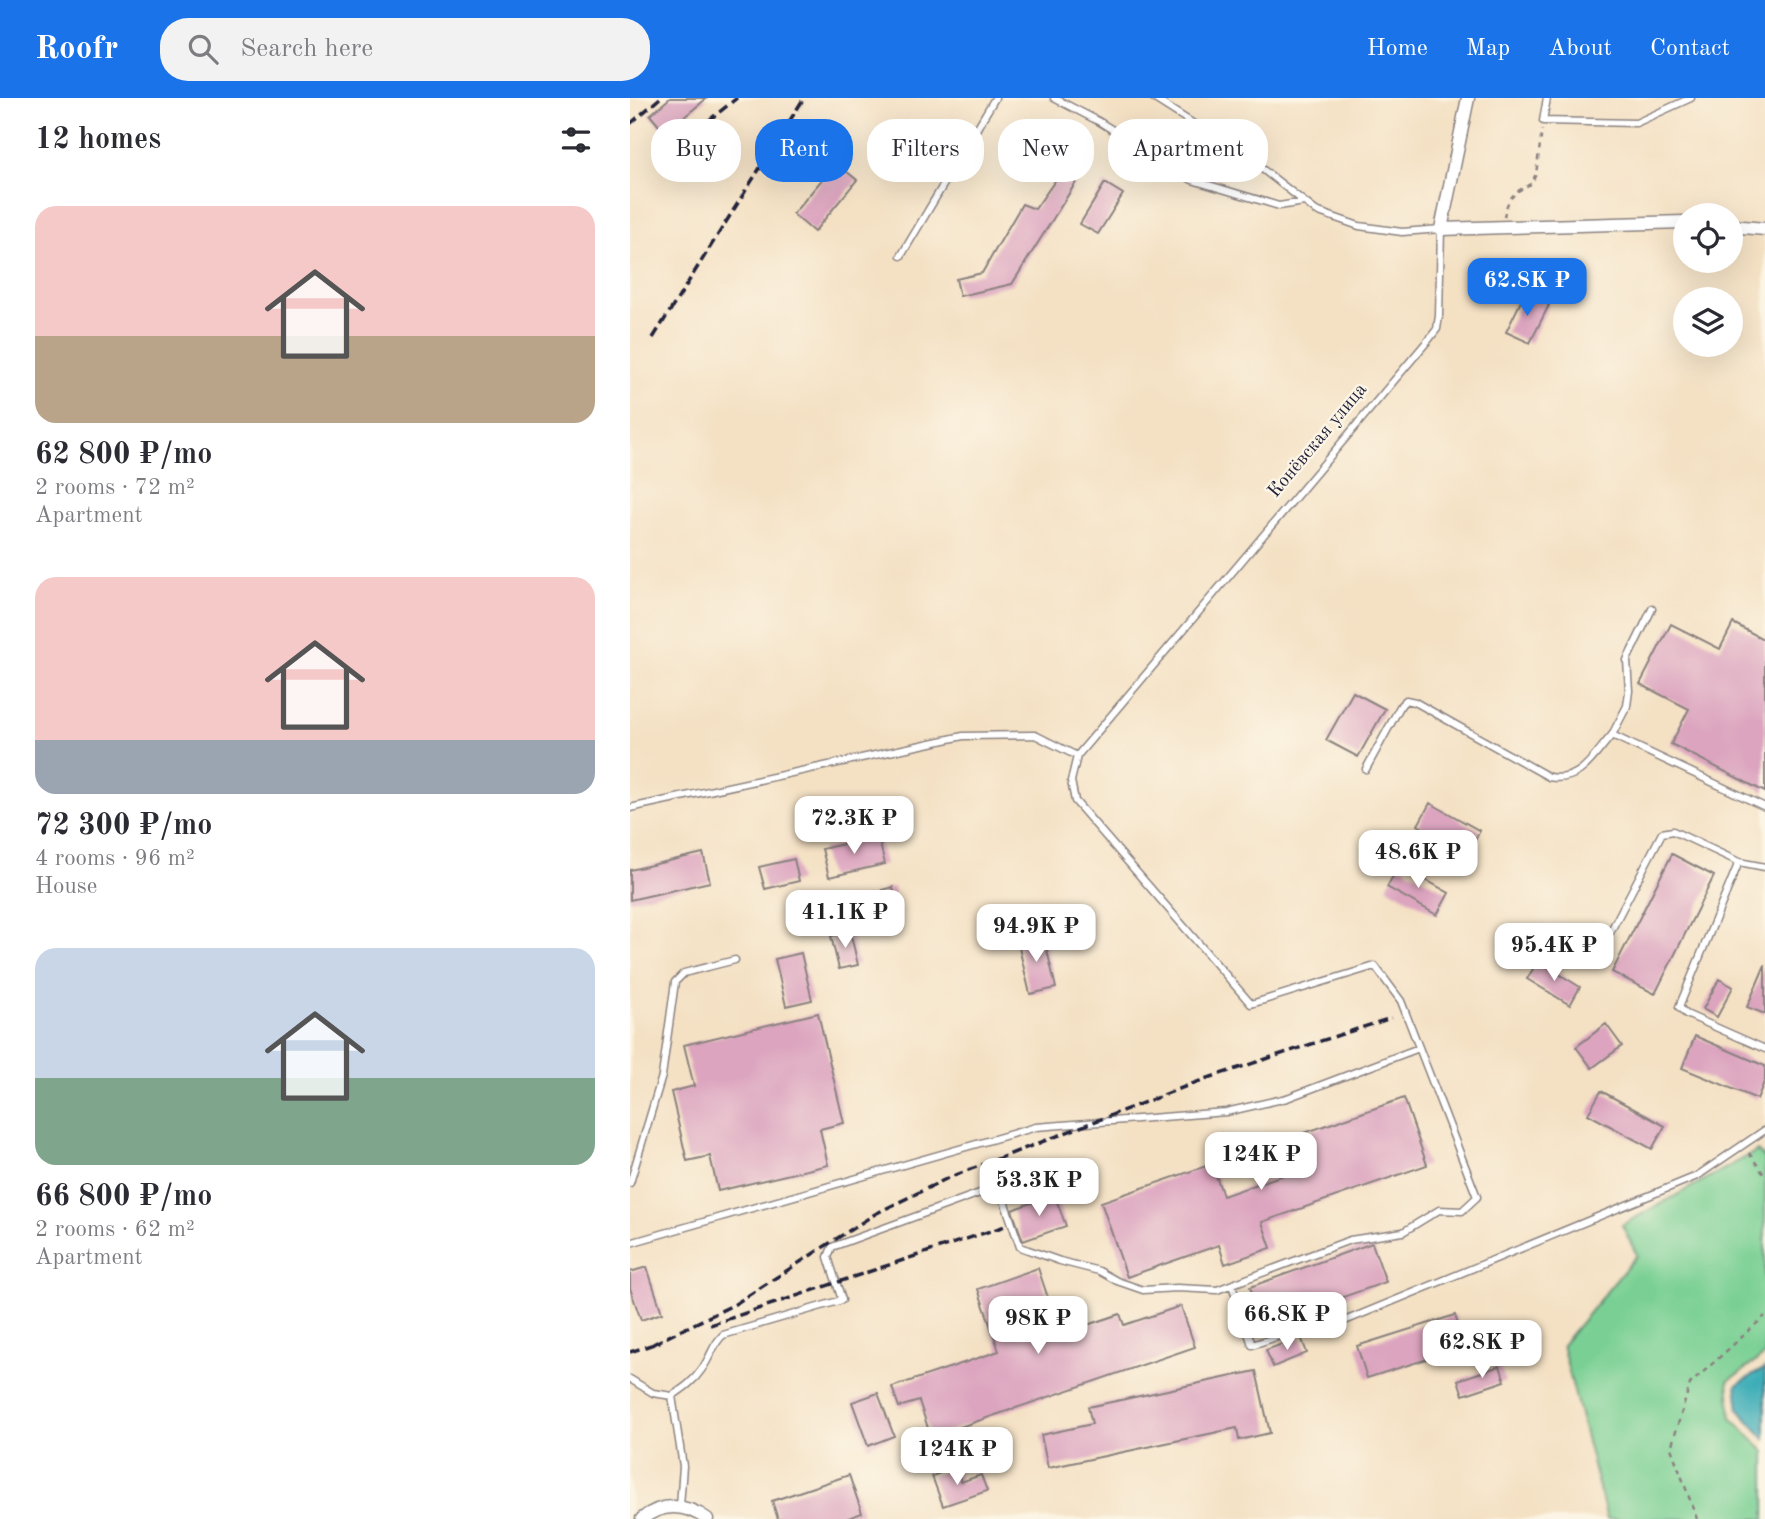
<!DOCTYPE html>
<meta charset="utf-8">
<style>
body{margin:0;font-family:"Old Standard TT",serif;background:#f2f2f3;color:#2b2b33;height:100vh;display:flex;flex-direction:column;font-size:26px;white-space:nowrap}
*{box-sizing:border-box;margin:0}
p{font-size:23px;color:#7c7c81}
.icon{flex:none;width:38px;height:38px;fill:none;stroke:currentColor;stroke-width:2;stroke-linecap:round;stroke-linejoin:round}
.map{position:relative;flex:1;overflow:hidden}
.details{display:flex;flex-direction:column;background:#fff;width:630px}
.details>*{flex:none}
.banner{position:absolute;left:21px;top:21px;width:665px;height:63px;display:flex;gap:14px}
.fabs{position:absolute;left:1043px;top:105px;display:grid;gap:14px}
.fabs a{display:grid;place-items:center;width:70px;height:70px;border-radius:50%;background:#fff;box-shadow:0 7px 28px #0002;font-size:35px}
.price{position:absolute;translate:-50% -60px;padding:0 16px;border-radius:14px;background:#fff;color:#222;font-size:23px;line-height:46px;filter:drop-shadow(0 2px 4px #0008)}
.price::after{content:'';position:absolute;left:50%;top:42px;width:21px;height:16px;margin-left:-10px;background:inherit;clip-path:polygon(0 0,100% 0,50% 100%)}
.price.selected{background:#1a73e8;color:#fff}
ul{padding:0;list-style:none}
li{display:grid;align-content:center;gap:14px;height:371px;padding:0 35px}
li span{display:grid;place-items:center;height:217px;border-radius:21px;color:#555}
li>.icon{margin-inline-start:auto}
span .icon{width:126px;height:126px;fill:#fffc;stroke-width:1}
li b{font-size:30px}
h2{display:flex;justify-content:space-between;align-items:center;height:84px;padding:0 35px;font-size:30px}
.tag{padding:0 24px;border-radius:28px;background:#fff;box-shadow:0 7px 28px #0002;font-size:24px;line-height:63px}
.tag.selected{background:#1a73e8;color:#fff}
header{display:flex;align-items:center;gap:42px;box-sizing:border-box;height:98px;padding:0 35px;background:#1a73e8;color:#fff}
header strong{font-size:33px}
nav{display:flex;gap:38px;margin-inline-start:auto;font-size:24px}
.search{width:490px;height:63px;background:#f2f2f3;display:flex;align-items:center;gap:18px;box-sizing:border-box;padding:0 24px;border-radius:28px;color:#7c7c81;font-size:26px}
main{display:flex;flex:1;min-height:0}
.map>svg:first-child{display:block}
</style>
<header>
<strong>Roofr</strong>
<div class="search"><svg class="icon" aria-label="search" viewBox="0 0 24 24"><circle cx="10" cy="10" r="6"/><path d="M15 15l6 6"/></svg>Search here</div>
<nav><a>Home</a><a>Map</a><a>About</a><a>Contact</a></nav>
</header>
<main>
<section class="details">
<h2>12 homes<svg class="icon" aria-label="filters" viewBox="0 0 24 24"><path d="M4 7h16M4 17h16"/><circle cx="9" cy="7" r="2"/><circle cx="15" cy="17" r="2"/></svg></h2>
<ul>
<li><span style="background:linear-gradient(#f6c9c9 60%,#b9a48a 0)"><svg class="icon" aria-label="home" viewBox="0 0 24 24"><path d="M3 11l9-7 9 7M6 9v11h12V9"/></svg></span><div><b>62 800 ₽/mo</b><p>2 rooms · 72 m²</p><p>Apartment</p></div></li>
<li><span style="background:linear-gradient(#f6c9c9 75%,#9aa5b1 0)"><svg class="icon" aria-label="home" viewBox="0 0 24 24"><path d="M3 11l9-7 9 7M6 9v11h12V9"/></svg></span><div><b>72 300 ₽/mo</b><p>4 rooms · 96 m²</p><p>House</p></div></li>
<li><span style="background:linear-gradient(#c9d6e8 60%,#7fa58c 0)"><svg class="icon" aria-label="home" viewBox="0 0 24 24"><path d="M3 11l9-7 9 7M6 9v11h12V9"/></svg></span><div><b>66 800 ₽/mo</b><p>2 rooms · 62 m²</p><p>Apartment</p></div></li>
</ul>
</section>
<div class="map">
<svg width="1135" height="1421" viewBox="0 0 1135 1421">
<rect width="100%" height="100%" fill="#fcf5e5"/>
<filter id="ink" filterUnits="userSpaceOnUse"><feTurbulence type="fractalNoise" baseFrequency=".0143" numOctaves="2"/><feDisplacementMap in="SourceGraphic" scale="14" xChannelSelector="R" yChannelSelector="G"/><feConvolveMatrix kernelMatrix="1 2 1 2 8 2 1 2 1" color-interpolation-filters="sRGB"/></filter>
<filter id="wash" filterUnits="userSpaceOnUse"><feTurbulence type="fractalNoise" baseFrequency=".00686" numOctaves="4" result="noise"/><feDisplacementMap in="SourceGraphic" scale="28" xChannelSelector="R" yChannelSelector="G"/><feGaussianBlur stdDeviation="1.57" result="paint"/><feColorMatrix in="noise" values="0 0 0 0 0 0 0 0 0 0 0 0 0 0 0 0 0 1.4 0 .05"/><feComposite in="paint" operator="in"/></filter>
<g filter="url(#wash)">
<rect width="100%" height="100%" fill="#f4e1c4"/>
<!-- green -->
<path fill="#7ad094" stroke="#4e7968" stroke-width="2" d="M 1127,1053 L 1135,1060 L 1135,1257 L 1098,1283 L 1101,1320 L 1135,1353 L 1135,1421 L 977,1421 L 932,1247 L 1007,1157 L 992,1127 Z"/>
<!-- water -->
<path fill="#3dadb8" stroke="#30687a" stroke-width="2" d="M 1135,1270 L 1135,1341 L 1109,1312 L 1106,1287 Z"/>
<g id="blocks">
<!-- building -->
<path fill="#dca4bf" d="M 40,0 L 77,0 L 35,35 L 20,17 Z
M 432,38 L 454,52 L 440,71 L 450,78 L 382,186 L 330,198 L 326,181 L 352,175 L 392,106 L 405,111 L 434,70 L 420,59 Z
M 206,65 L 227,82 L 184,134 L 163,116 Z
M 475,85 L 493,96 L 468,136 L 450,126 Z
M 895,195 L 919,207 L 900,245 L 876,234 Z
M 1103,525 L 1135,542 L 1135,694 L 1041,646 L 1059,611 L 1010,586 L 1041,526 L 1090,551 Z
M 723,594 L 755,611 L 728,659 L 696,642 Z
M 800,705 L 850,733 L 838,755 L 788,727 Z
M 248,738 L 255,766 L 199,779 L 192,751 Z
M 73,755 L 80,784 L 0,802 L 0,772 Z
M 1042,756 L 1084,778 L 1025,896 L 982,874 Z
M 164,761 L 169,783 L 135,791 L 129,769 Z
M 769,767 L 819,795 L 807,817 L 757,789 Z
M 263,789 L 267,809 L 256,812 L 252,792 Z
M 220,833 L 228,867 L 209,871 L 201,838 Z
M 413,835 L 426,890 L 400,896 L 387,841 Z
M 171,855 L 182,902 L 156,908 L 145,861 Z
M 908,863 L 950,889 L 940,907 L 897,881 Z
M 1135,867 L 1135,916 L 1117,909 Z
M 1089,881 L 1103,889 L 1087,919 L 1073,911 Z
M 188,915 L 214,1025 L 190,1031 L 198,1067 L 88,1093 L 80,1058 L 57,1063 L 41,994 L 64,988 L 54,947 Z
M 976,926 L 992,948 L 962,970 L 946,949 Z
M 1065,938 L 1135,968 L 1135,982 L 1127,1001 L 1052,970 Z
M 971,993 L 1035,1028 L 1022,1051 L 958,1016 Z
M 774,1000 L 797,1067 L 632,1124 L 641,1150 L 595,1166 L 589,1147 L 497,1179 L 471,1104 L 582,1066 L 593,1098 L 665,1073 L 654,1042 Z
M 424,1096 L 436,1128 L 393,1143 L 382,1112 Z
M 742,1145 L 756,1184 L 633,1227 L 620,1189 Z
M 17,1169 L 32,1215 L 11,1222 L 0,1190 L 0,1174 Z
M 408,1170 L 430,1236 L 490,1216 L 494,1227 L 551,1208 L 565,1249 L 301,1339 L 289,1303 L 269,1309 L 262,1289 L 369,1253 L 348,1191 Z
M 825,1217 L 835,1249 L 737,1280 L 727,1248 Z
M 671,1239 L 677,1255 L 643,1269 L 636,1252 Z
M 870,1268 L 875,1283 L 833,1297 L 828,1282 Z
M 626,1273 L 640,1335 L 609,1342 L 607,1330 L 418,1370 L 411,1337 L 462,1326 L 458,1309 Z
M 248,1295 L 264,1338 L 238,1348 L 222,1304 Z
M 326,1369 L 331,1384 L 351,1377 L 357,1393 L 313,1408 L 302,1378 Z
M 219,1377 L 232,1415 L 216,1421 L 148,1421 L 142,1403 Z"/>
</g>
</g>
<g filter="url(#ink)">
<use href="#blocks" fill-opacity="0" stroke="#8b8280" stroke-width="2"/>
<g fill="none" stroke-linecap="round" stroke-linejoin="round">
<defs>
<path id="lane" d="M 424,0 L 470,24 L 562,82 L 649,108 L 674,104
M 917,0 L 913,23 L 1006,25 L 1061,0
M 271,158 L 365,0
M 1022,511 L 997,562 L 999,593 L 997,608 L 982,637 L 1135,709
M 736,671 L 771,607 L 776,602 L 785,604 L 919,679 C 951,685 963,658 982,637
M 0,710 L 333,638 L 405,637 L 447,658
M 1135,769 L 1109,764 L 1049,909 L 1056,916 L 1135,951
M 973,848 L 1032,735 L 1043,733 L 1109,764
M 0,1085 L 32,978 L 45,884 L 54,875 L 105,862
M 0,1145 L 406,1029 L 596,1014 L 657,1000 L 789,950
M 602,1187 L 622,1247 L 671,1231 L 700,1229 L 1067,1078 L 1135,1032
M 0,1281 L 23,1295 L 42,1298 L 53,1368 L 50,1408
M 42,1298 C 54,1290 64,1283 72,1271 C 81,1259 82,1247 93,1237 L 212,1202 L 198,1159 L 202,1149 L 369,1088 L 390,1149 L 430,1163 L 469,1173 L 487,1183 L 513,1192 L 547,1190 L 587,1192 L 720,1142 L 773,1134 L 809,1112 L 832,1113 L 847,1099 L 771,903 L 745,868 L 621,906 L 445,703 L 441,683 L 447,658 L 800,240 L 807,231 L 809,218 L 811,131 L 772,134 L 729,128 L 686,113 L 622,63 L 523,0"/>
<path id="street" d="M 838,0 L 811,131 L 1055,124
M 1101,128 L 1135,131
M 12,1421 C 32,1404 56,1406 77,1421"/>
</defs>
<!-- lane casing -->
<use href="#lane" stroke="#8b8280" stroke-width="9"/>
<!-- street casing -->
<use href="#street" stroke="#8b8280" stroke-width="15"/>
<!-- path -->
<path stroke="#8b8280" stroke-width="2.5" stroke-dasharray="5 5" stroke-linecap="butt" d="M 874,119 C 877,100 885,93 901,86 L 906,76 L 912,32
M 1119,1055 L 1135,1078
M 1067,1421 L 1041,1350 L 1060,1286 L 1135,1218"/>
<!-- lane -->
<use href="#lane" stroke="#fff" stroke-width="6"/>
<!-- street -->
<use href="#street" stroke="#fff" stroke-width="12"/>
<!-- rail -->
<path stroke="#22223b" stroke-width="3.5" stroke-dasharray="10 5" stroke-linecap="butt" d="M 0,26 L 30,0
M 54,42 L 107,0
M 23,240 L 174,0
M 80,1227 L 378,1127
M 23,1246 L 105,1206 L 245,1116 L 318,1080 L 575,981 L 761,920
M 0,1254 L 30,1244"/>
</g>
</g>
<g text-anchor="middle" dominant-baseline="central" stroke-width="5" stroke-linejoin="round" paint-order="stroke">
<!-- street labels -->
<g font-size="19" fill="#22223b" stroke="#fcf5e5">
<text transform="translate(688 343) rotate(-50)">Конёвская улица</text>
</g>
</g>
</svg>
<div class="fabs">
<a><svg class="icon" aria-label="locate" viewBox="0 0 24 24"><circle cx="12" cy="12" r="6"/><path d="M12 2v4M12 18v4M2 12h4M18 12h4"/></svg></a>
<a><svg class="icon" aria-label="layers" viewBox="0 0 24 24"><path d="M12 4l9 5-9 5-9-5zM3 14l9 5 9-5"/></svg></a>
</div>
<b class="price selected" style="left:897px;top:220px">62.8K ₽</b>
<b class="price" style="left:224px;top:758px">72.3K ₽</b>
<b class="price" style="left:788px;top:792px">48.6K ₽</b>
<b class="price" style="left:215px;top:852px">41.1K ₽</b>
<b class="price" style="left:406px;top:866px">94.9K ₽</b>
<b class="price" style="left:924px;top:885px">95.4K ₽</b>
<b class="price" style="left:631px;top:1094px">124K ₽</b>
<b class="price" style="left:409px;top:1120px">53.3K ₽</b>
<b class="price" style="left:657px;top:1254px">66.8K ₽</b>
<b class="price" style="left:408px;top:1258px">98K ₽</b>
<b class="price" style="left:852px;top:1282px">62.8K ₽</b>
<b class="price" style="left:327px;top:1389px">124K ₽</b>
<div class="banner">
<a class="tag">Buy</a>
<a class="tag selected">Rent</a>
<a class="tag">Filters</a>
<a class="tag">New</a>
<a class="tag">Apartment</a>
</div>
</div>
</main>
